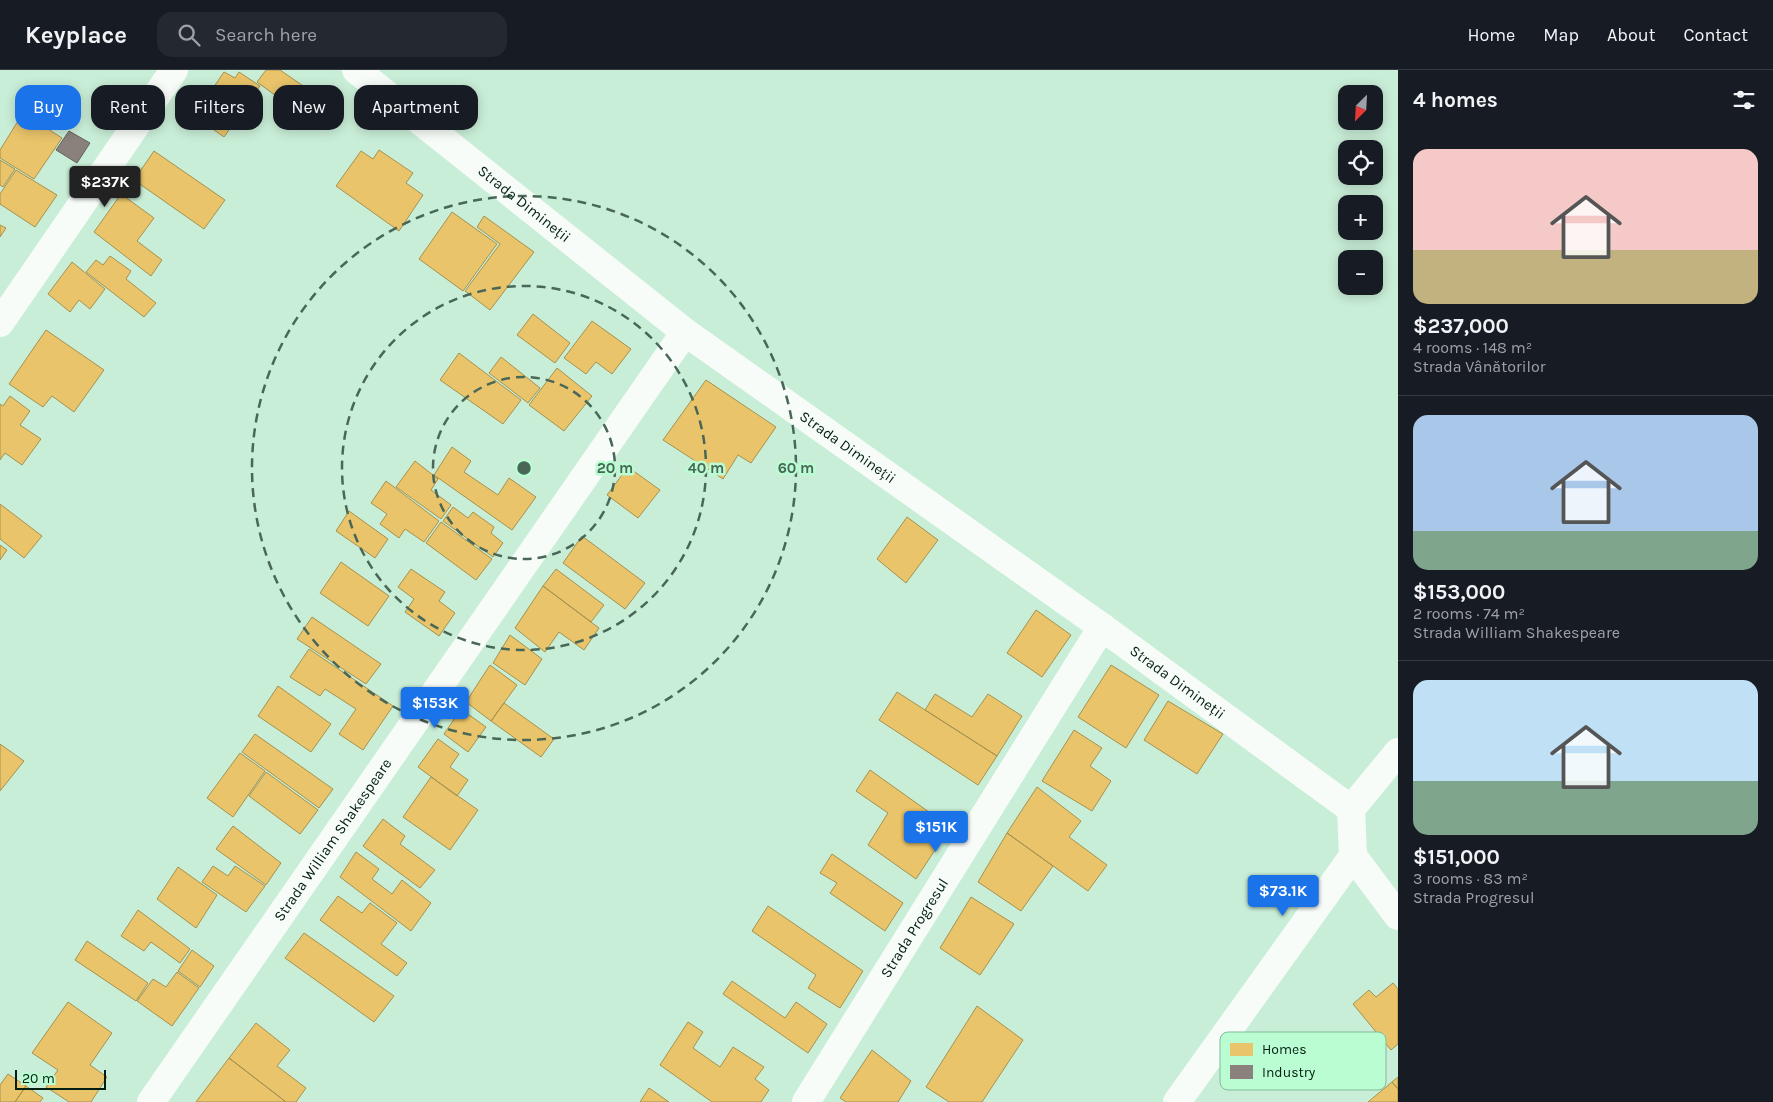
<!DOCTYPE html>
<meta charset="utf-8">
<style>
body{margin:0;font-family:Karla,sans-serif;background:#242831;color:#f1f3f6;height:100vh;display:flex;flex-direction:column;font-size:19px;white-space:nowrap}
*{box-sizing:border-box;margin:0}
p{font-size:16px;color:#9ea1a6}
.icon{flex:none;width:28px;height:28px;fill:none;stroke:currentColor;stroke-width:2;stroke-linecap:round;stroke-linejoin:round}
.map{position:relative;flex:1;overflow:hidden}
.sheet{display:flex;flex-direction:column;background:#171b24;width:375px}
.sheet>*{flex:none}
.hud{position:absolute;left:15px;top:15px;width:475px;height:45px;display:flex;gap:10px}
.needle{width:32px;rotate:204deg}
.fabs{position:absolute;left:1338px;top:15px;display:grid;gap:10px}
.fabs a{display:grid;place-items:center;width:45px;height:45px;border-radius:10px;background:#171b24;box-shadow:0 2px 12px #0003;font-size:25px}
.scale{position:absolute;left:15px;bottom:12px;width:91px;box-sizing:border-box;padding-left:5px;border:2px solid #041f11;border-top:0;font-size:14px;line-height:18px;white-space:nowrap;color:#041f11;-webkit-text-stroke:4px #bafdd3;paint-order:stroke}
.price{position:absolute;translate:-50% -42px;padding:0 11px;border-radius:5px;background:#1a73e8;color:#fff;font-size:16px;line-height:32px;filter:drop-shadow(0 1px 2px #0008)}
.price::after{content:'';position:absolute;left:50%;top:30px;width:15px;height:11px;margin-left:-8px;background:inherit;clip-path:polygon(0 0,100% 0,50% 100%)}
.price.active{background:#222;color:#fff}
ul{padding:0;list-style:none}
li{display:grid;align-content:center;gap:10px;height:265px;padding:0 15px}
li+li{border-top:1px solid #363941}
li span{display:grid;place-items:center;height:155px;border-radius:15px;color:#555}
li>.icon{margin-inline-start:auto}
span .icon{width:90px;height:90px;fill:#fffc;stroke-width:1}
li b{font-size:21px}
h2{display:flex;justify-content:space-between;align-items:center;height:60px;padding:0 15px;font-size:21px}
.chip{padding:0 18px;border-radius:15px;background:#171b24;box-shadow:0 2px 12px #0003;font-size:18px;line-height:45px}
.chip.active{background:#1a73e8;color:#fff}
header{display:flex;align-items:center;gap:30px;box-sizing:border-box;height:70px;padding:0 25px;background:#171b24;border-bottom:1px solid #363941}
header strong{font-size:24px}
nav{display:flex;gap:28px;margin-inline-start:auto;font-size:18px}
.search{width:350px;height:45px;background:#242831;display:flex;align-items:center;gap:12px;box-sizing:border-box;padding:0 18px;border-radius:15px;color:#9ea1a6;font-size:19px}
main{display:flex;flex:1;min-height:0}
.map>svg:first-child{display:block}
</style>
<header>
<strong>Keyplace</strong>
<div class="search"><svg class="icon" aria-label="search" viewBox="0 0 24 24"><circle cx="10" cy="10" r="6"/><path d="M15 15l6 6"/></svg>Search here</div>
<nav><a>Home</a><a>Map</a><a>About</a><a>Contact</a></nav>
</header>
<main>
<div class="map">
<svg width="1398" height="1032" viewBox="0 0 1398 1032">
<rect width="100%" height="100%" fill="#c9eed7"/>
<!-- homes -->
<path fill="#e9c46a" stroke="#a4924f" d="M 266,0 L 280,0 L 312,22 L 298,42 L 257,12 Z
M 224,2 L 235,8 L 239,2 L 260,16 L 224,67 L 194,46 Z
M 23,43 L 62,68 L 34,109 L 0,88 L 0,80 Z
M 379,80 L 413,103 L 406,113 L 423,125 L 399,161 L 336,116 L 361,81 L 373,89 Z
M 154,81 L 225,130 L 204,159 L 134,110 Z
M 0,90 L 15,99 L 3,117 L 0,115 Z
M 16,100 L 57,125 L 35,157 L 0,134 L 0,124 Z
M 121,124 L 154,148 L 137,171 L 162,190 L 151,206 L 94,162 Z
M 452,142 L 497,174 L 463,221 L 419,189 Z
M 484,146 L 534,182 L 490,240 L 465,221 L 500,174 L 477,157 Z
M 0,155 L 6,158 L 0,167 Z
M 110,186 L 131,201 L 126,209 L 156,233 L 144,247 L 86,202 L 96,190 L 103,195 Z
M 72,192 L 105,219 L 90,239 L 79,230 L 70,242 L 48,224 Z
M 533,244 L 570,273 L 555,293 L 517,265 Z
M 592,251 L 631,279 L 612,304 L 596,292 L 586,304 L 564,288 Z
M 46,260 L 104,300 L 74,342 L 52,326 L 43,337 L 9,314 Z
M 459,283 L 521,330 L 503,354 L 440,310 Z
M 501,287 L 540,318 L 528,333 L 489,303 Z
M 557,298 L 592,326 L 564,361 L 529,335 Z
M 706,310 L 776,357 L 751,393 L 738,385 L 723,409 L 663,370 Z
M 10,326 L 30,341 L 20,355 L 41,369 L 22,395 L 5,383 L 0,390 L 0,334 L 3,336 Z
M 452,377 L 471,391 L 464,402 L 498,425 L 509,408 L 536,427 L 512,460 L 434,405 Z
M 415,391 L 438,409 L 431,420 L 451,435 L 441,449 L 396,417 Z
M 628,397 L 660,420 L 638,448 L 607,425 Z
M 386,411 L 439,451 L 424,472 L 405,459 L 399,468 L 380,454 L 387,444 L 371,433 Z
M 0,434 L 42,466 L 24,488 L 0,469 Z
M 453,437 L 468,448 L 473,442 L 494,457 L 491,463 L 503,473 L 493,487 L 443,451 Z
M 349,441 L 388,469 L 375,488 L 336,461 Z
M 907,447 L 938,470 L 906,513 L 877,489 Z
M 441,452 L 492,489 L 476,510 L 426,473 Z
M 582,466 L 645,513 L 625,539 L 563,493 Z
M 0,475 L 7,480 L 0,490 Z
M 341,492 L 389,526 L 368,556 L 320,523 Z
M 411,499 L 445,522 L 439,531 L 455,543 L 439,566 L 405,542 L 414,529 L 398,517 Z
M 556,499 L 604,535 L 591,552 L 543,516 Z
M 543,516 L 599,558 L 584,580 L 559,562 L 545,582 L 515,558 Z
M 1036,540 L 1071,565 L 1042,607 L 1007,583 Z
M 312,547 L 381,594 L 366,614 L 297,569 Z
M 510,565 L 542,589 L 525,615 L 493,593 Z
M 309,579 L 393,636 L 363,680 L 339,664 L 356,639 L 325,619 L 320,626 L 290,607 Z
M 490,595 L 517,615 L 491,651 L 466,632 Z
M 1111,595 L 1159,625 L 1126,678 L 1078,647 Z
M 278,616 L 331,654 L 311,682 L 258,646 Z
M 897,622 L 997,686 L 978,715 L 879,650 Z
M 935,624 L 972,647 L 988,624 L 1022,646 L 997,686 L 925,640 Z
M 1168,631 L 1223,664 L 1197,704 L 1144,670 Z
M 504,633 L 554,669 L 541,687 L 491,651 Z
M 461,639 L 486,657 L 468,682 L 444,664 Z
M 1074,660 L 1102,678 L 1090,696 L 1111,711 L 1092,741 L 1042,711 Z
M 255,664 L 333,719 L 319,738 L 242,682 Z
M 438,669 L 459,684 L 450,697 L 468,710 L 457,726 L 418,697 Z
M 0,674 L 24,691 L 0,721 Z
M 240,683 L 265,701 L 233,747 L 207,728 Z
M 870,700 L 950,757 L 916,809 L 868,775 L 888,743 L 856,721 Z
M 266,702 L 318,740 L 300,764 L 249,726 Z
M 431,707 L 478,740 L 450,780 L 403,747 Z
M 1037,717 L 1081,751 L 1069,767 L 1107,795 L 1088,821 L 1007,763 Z
M 383,749 L 405,766 L 400,774 L 435,800 L 420,818 L 363,776 Z
M 233,756 L 281,793 L 266,815 L 216,779 Z
M 1007,763 L 1053,796 L 1021,841 L 978,812 Z
M 356,782 L 379,799 L 372,809 L 392,824 L 402,810 L 431,833 L 411,861 L 340,807 Z
M 832,784 L 903,833 L 885,861 L 830,823 L 837,813 L 820,803 Z
M 213,796 L 228,806 L 235,796 L 265,816 L 246,842 L 202,812 Z
M 178,797 L 217,825 L 196,858 L 157,829 Z
M 338,826 L 362,843 L 370,833 L 397,853 L 381,874 L 407,893 L 397,906 L 320,850 Z
M 971,827 L 1014,854 L 980,905 L 940,878 Z
M 768,836 L 863,901 L 840,938 L 808,918 L 816,905 L 752,861 Z
M 138,840 L 190,879 L 180,893 L 151,872 L 144,881 L 121,866 Z
M 304,863 L 394,926 L 374,952 L 285,888 Z
M 87,871 L 148,913 L 136,931 L 75,890 Z
M 192,880 L 214,896 L 200,917 L 178,901 Z
M 177,902 L 199,918 L 172,956 L 137,931 L 153,909 L 166,917 Z
M 732,911 L 785,948 L 796,932 L 827,954 L 808,983 L 723,924 Z
M 1393,913 L 1398,919 L 1398,974 L 1391,980 L 1353,934 L 1369,920 L 1376,927 Z
M 68,932 L 112,963 L 90,995 L 107,1007 L 91,1032 L 69,1032 L 46,1017 L 58,1000 L 32,983 Z
M 977,936 L 1023,970 L 982,1032 L 949,1032 L 926,1017 Z
M 688,952 L 703,962 L 693,978 L 720,997 L 733,977 L 764,997 L 755,1009 L 769,1020 L 761,1032 L 712,1032 L 660,995 Z
M 256,953 L 290,980 L 277,996 L 306,1018 L 296,1032 L 286,1032 L 229,988 Z
M 872,980 L 911,1011 L 898,1032 L 846,1032 L 840,1028 Z
M 229,988 L 286,1032 L 196,1032 Z
M 8,1004 L 26,1016 L 15,1032 L 0,1032 L 0,1015 Z
M 1398,1007 L 1398,1019 L 1392,1012 Z
M 1392,1012 L 1398,1019 L 1398,1032 L 1368,1032 Z
M 26,1016 L 43,1028 L 40,1032 L 15,1032 Z
M 649,1018 L 669,1032 L 640,1032 Z"/>
<!-- industry -->
<path fill="#8a817c" stroke="#62645c" d="M 69,61 L 90,73 L 77,93 L 56,80 Z"/>
<g fill="none" stroke-linecap="round" stroke-linejoin="round">
<!-- minor -->
<g stroke="#f7fcf9" stroke-width="28">
<path id="s1" d="M 356,0 L 685,262 L 1102,557 L 1351,739"/>
<path d="M 0,253 L 174,0"/>
<path d="M 1353,786 L 1398,846"/>
<path id="s2" d="M 151,1032 L 685,262"/>
<path id="s3" d="M 806,1032 L 1102,557"/>
<path d="M 1177,1032 L 1353,786 L 1351,739 L 1398,682"/>
</g>
</g>
<!-- distance rings -->
<g fill="none" stroke="#496756" stroke-width="2.5" stroke-dasharray="9 6">
<circle cx="524" cy="398" r="91"/>
<circle cx="524" cy="398" r="182"/>
<circle cx="524" cy="398" r="272"/>
</g>
<g text-anchor="middle" dominant-baseline="central" stroke-width="5" stroke-linejoin="round" paint-order="stroke">
<!-- street labels -->
<g font-size="15" fill="#041f11" stroke="#bafdd3">
<text stroke="none"><textPath href="#s1" startOffset="215">Strada Dimineții</textPath></text>
<text stroke="none"><textPath href="#s1" startOffset="620">Strada Dimineții</textPath></text>
<text stroke="none"><textPath href="#s1" startOffset="1025">Strada Dimineții</textPath></text>
<text stroke="none"><textPath href="#s2" startOffset="319">Strada William Shakespeare</textPath></text>
<text stroke="none"><textPath href="#s3" startOffset="205">Strada Progresul</textPath></text>
</g>
</g>
<!-- legend -->
<rect x="1220" y="962" width="166" height="58" rx="8" fill="#bafdd3" stroke="#83ba99" stroke-width="1"/>
<rect x="1230" y="973" width="23" height="13" fill="#e9c46a"/>
<rect x="1230" y="995" width="23" height="14" fill="#8a817c"/>
<g font-size="14" fill="#041f11">
<text x="1262" y="984">Homes</text>
<text x="1262" y="1007">Industry</text>
</g>
<circle cx="524" cy="398" r="8" fill="#496756" stroke="#bafdd3" stroke-width="2.5"/>
<g font-size="15" text-anchor="middle" font-weight="bold" fill="#496756" stroke="#bafdd3" stroke-width="5" stroke-linejoin="round" paint-order="stroke">
<text x="615" y="403">20 m</text>
<text x="706" y="403">40 m</text>
<text x="796" y="403">60 m</text>
</g>
</svg>
<div class="fabs">
<a><svg class="needle" viewBox="-14 -14 28 28"><path d="M0-13l5 13h-10z" fill="#e53935"/><path d="M0 13l5-13h-10z" fill="#9ea1a6"/></svg></a>
<a><svg class="icon" aria-label="locate" viewBox="0 0 24 24"><circle cx="12" cy="12" r="6"/><path d="M12 2v4M12 18v4M2 12h4M18 12h4"/></svg></a>
<a>+</a>
<a>−</a>
</div>
<div class="scale">20 m</div>
<b class="price active" style="left:105px;top:138px">$237K</b>
<b class="price" style="left:435px;top:659px">$153K</b>
<b class="price" style="left:936px;top:783px">$151K</b>
<b class="price" style="left:1283px;top:847px">$73.1K</b>
<div class="hud">
<a class="chip active">Buy</a>
<a class="chip">Rent</a>
<a class="chip">Filters</a>
<a class="chip">New</a>
<a class="chip">Apartment</a>
</div>
</div>
<section class="sheet">
<h2>4 homes<svg class="icon" aria-label="filters" viewBox="0 0 24 24"><path d="M4 7h16M4 17h16"/><circle cx="9" cy="7" r="2"/><circle cx="15" cy="17" r="2"/></svg></h2>
<ul>
<li><span style="background:linear-gradient(#f6c9c9 65%,#c2b280 0)"><svg class="icon" aria-label="home" viewBox="0 0 24 24"><path d="M3 11l9-7 9 7M6 9v11h12V9"/></svg></span><div><b>$237,000</b><p>4 rooms · 148 m²</p><p>Strada Vânătorilor</p></div></li>
<li><span style="background:linear-gradient(#a9c7e8 75%,#7fa58c 0)"><svg class="icon" aria-label="home" viewBox="0 0 24 24"><path d="M3 11l9-7 9 7M6 9v11h12V9"/></svg></span><div><b>$153,000</b><p>2 rooms · 74 m²</p><p>Strada William Shakespeare</p></div></li>
<li><span style="background:linear-gradient(#bfe0f5 65%,#7fa58c 0)"><svg class="icon" aria-label="home" viewBox="0 0 24 24"><path d="M3 11l9-7 9 7M6 9v11h12V9"/></svg></span><div><b>$151,000</b><p>3 rooms · 83 m²</p><p>Strada Progresul</p></div></li>
</ul>
</section>
</main>
